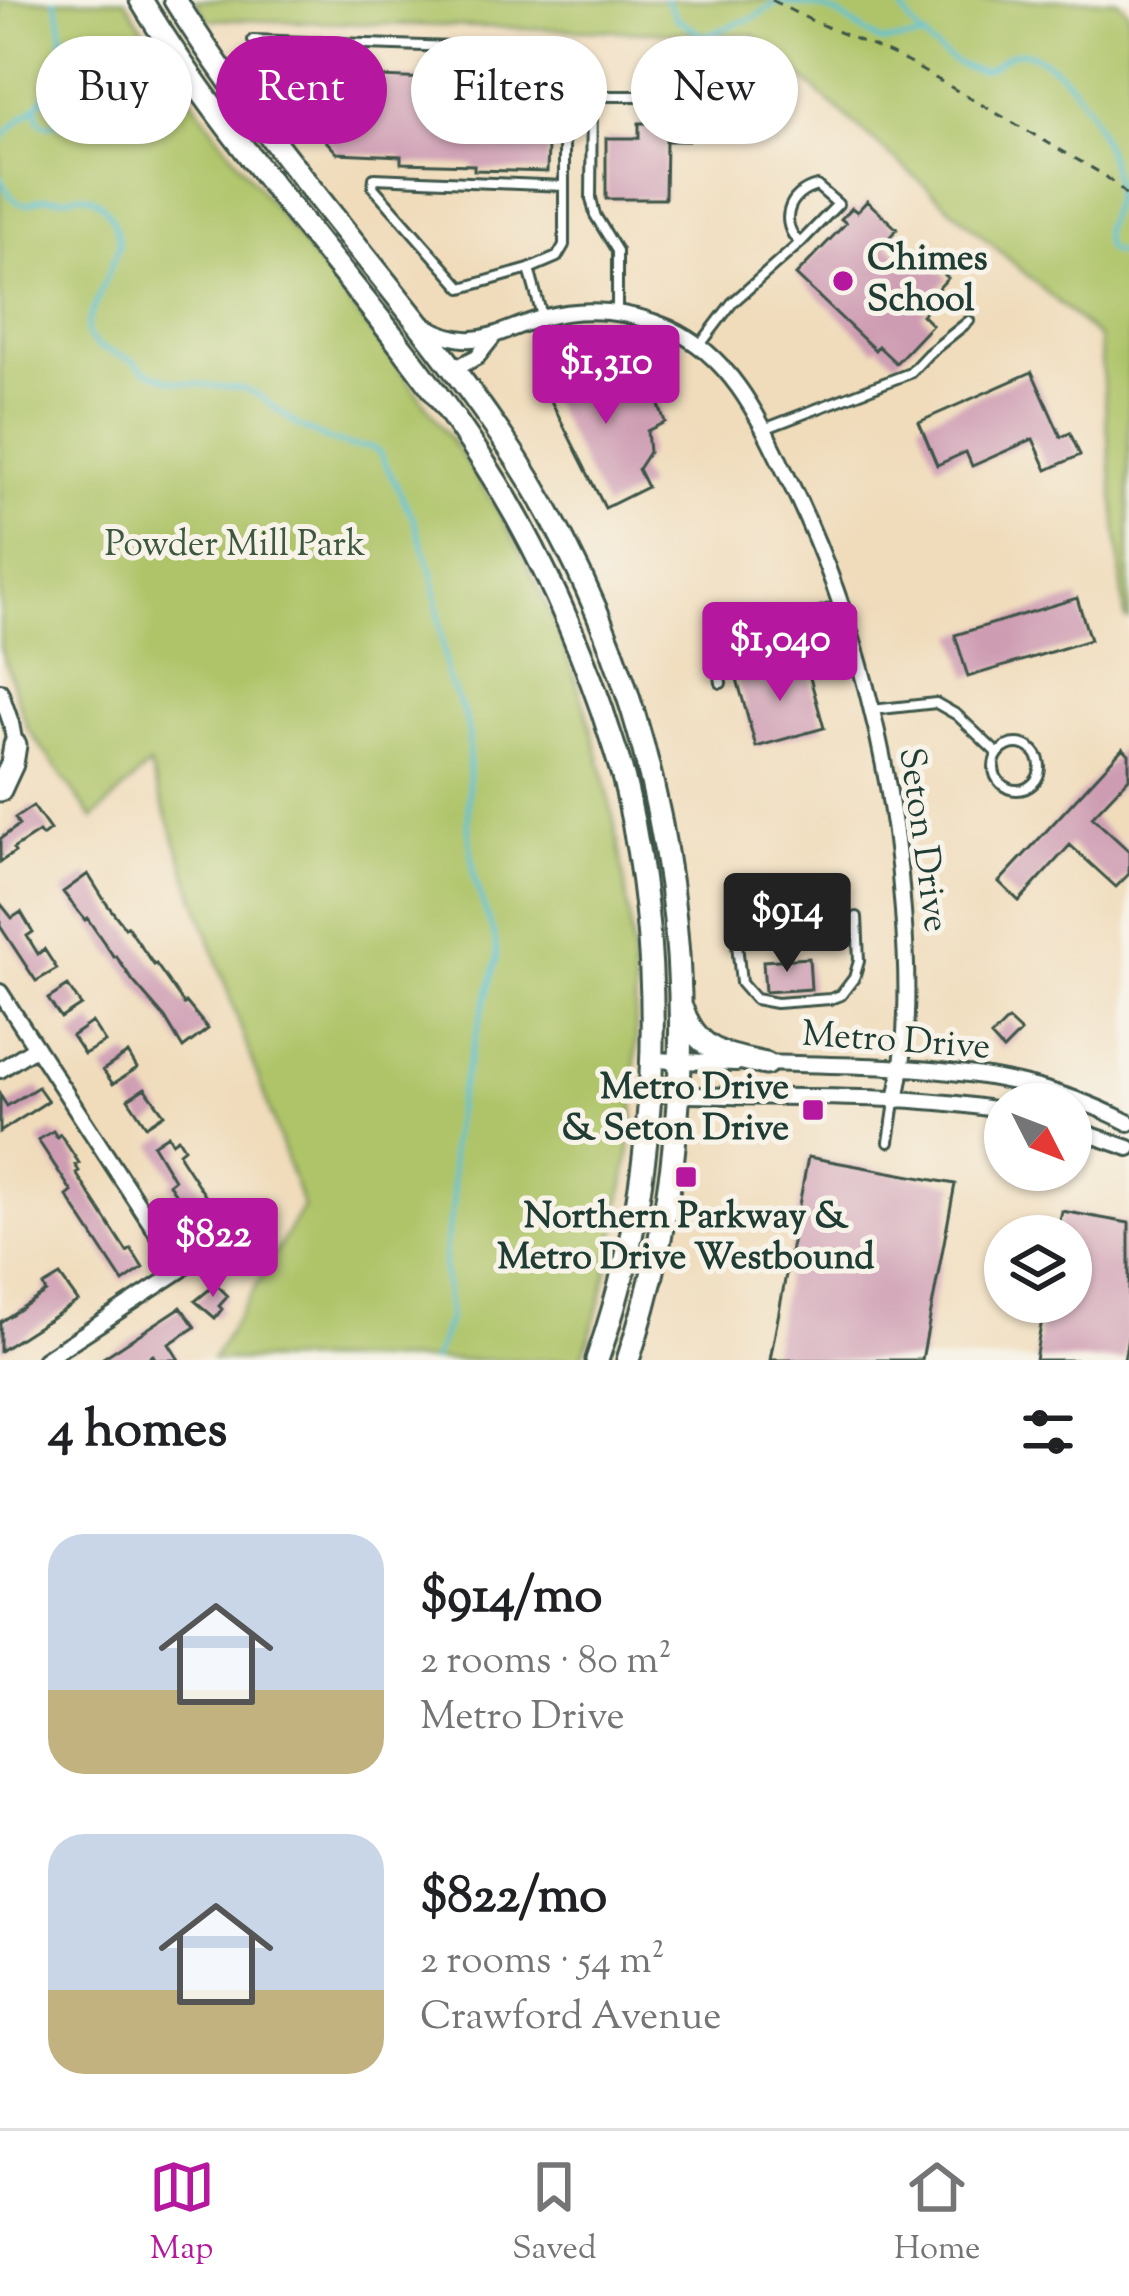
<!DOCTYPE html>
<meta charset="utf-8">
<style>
body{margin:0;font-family:"Sorts Mill Goudy",serif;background:#f6f6f6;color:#202124;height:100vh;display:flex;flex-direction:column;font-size:45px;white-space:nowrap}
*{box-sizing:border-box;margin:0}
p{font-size:39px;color:#757577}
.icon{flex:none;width:66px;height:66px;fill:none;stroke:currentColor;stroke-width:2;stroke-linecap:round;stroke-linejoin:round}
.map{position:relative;height:1360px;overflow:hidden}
.drawer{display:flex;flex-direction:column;background:#fff;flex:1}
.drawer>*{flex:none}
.hud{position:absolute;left:36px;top:36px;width:1059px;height:108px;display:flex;gap:24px}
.needle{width:78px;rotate:132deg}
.tools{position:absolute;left:984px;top:1083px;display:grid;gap:24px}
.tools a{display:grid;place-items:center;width:108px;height:108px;border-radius:50%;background:#fff;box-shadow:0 3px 9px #0004;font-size:60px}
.price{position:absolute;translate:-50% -102px;padding:0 27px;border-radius:12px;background:#b5179e;color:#fff;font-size:39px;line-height:78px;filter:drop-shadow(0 3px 6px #0008)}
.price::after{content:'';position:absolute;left:50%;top:72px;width:36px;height:27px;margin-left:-18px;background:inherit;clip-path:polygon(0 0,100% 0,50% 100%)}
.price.current{background:#222;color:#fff}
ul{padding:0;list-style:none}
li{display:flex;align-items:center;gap:36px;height:300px;padding:0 48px}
li span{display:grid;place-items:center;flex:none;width:336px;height:240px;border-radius:36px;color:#555}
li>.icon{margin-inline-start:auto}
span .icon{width:144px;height:144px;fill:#fffc;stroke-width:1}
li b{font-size:51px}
h2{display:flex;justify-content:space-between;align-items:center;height:144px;padding:0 48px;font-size:51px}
.tag{padding:0 42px;border-radius:54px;background:#fff;box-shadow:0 3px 9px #0004;font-size:42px;line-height:108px}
.tag.current{background:#b5179e;color:#fff}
.tab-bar{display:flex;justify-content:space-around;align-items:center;height:168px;border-top:3px solid #e0e0e0;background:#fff;font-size:33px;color:#757577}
.tab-bar a{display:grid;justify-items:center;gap:6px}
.tab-bar .current{color:#b5179e}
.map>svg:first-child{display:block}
</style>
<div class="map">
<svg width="1129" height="1360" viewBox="0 0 1129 1360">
<rect width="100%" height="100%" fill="#f7f3e8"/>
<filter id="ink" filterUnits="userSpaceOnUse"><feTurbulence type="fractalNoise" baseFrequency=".00833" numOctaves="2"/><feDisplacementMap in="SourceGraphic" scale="24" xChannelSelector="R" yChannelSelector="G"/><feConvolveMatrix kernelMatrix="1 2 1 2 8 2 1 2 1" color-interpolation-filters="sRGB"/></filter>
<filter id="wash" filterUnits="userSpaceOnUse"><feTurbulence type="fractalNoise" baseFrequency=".004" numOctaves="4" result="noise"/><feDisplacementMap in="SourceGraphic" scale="48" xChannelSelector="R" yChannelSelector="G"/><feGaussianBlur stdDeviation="2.7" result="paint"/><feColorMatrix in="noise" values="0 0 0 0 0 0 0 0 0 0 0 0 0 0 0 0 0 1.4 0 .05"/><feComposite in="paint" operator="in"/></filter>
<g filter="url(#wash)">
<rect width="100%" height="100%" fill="#f0dcbb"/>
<!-- green -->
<path fill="#afc469" stroke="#67804e" stroke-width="3" d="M 0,0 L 125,0 C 231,169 369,315 479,481 C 599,663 649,906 633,1122 C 631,1151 624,1182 619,1211 C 610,1261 600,1313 581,1360 L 212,1360 L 303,1207 L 149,765 L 93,819 L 27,727 L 0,647 Z
M 195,0 L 1117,0 L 1129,12 L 1129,620 L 1125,618 L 1099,338 L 753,35 L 207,19 Z"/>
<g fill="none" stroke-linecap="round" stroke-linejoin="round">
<!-- stream -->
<path stroke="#59c2d6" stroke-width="4.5" d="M 666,0 L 677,19 L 704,36 L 755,17 L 781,0
M 899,0 C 909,29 948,67 979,70 C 994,72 999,58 1011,54 C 1032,46 1061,72 1073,87 C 1092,109 1119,169 1114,198 C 1110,220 1097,226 1108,250 L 1129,256
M 781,2 L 817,7 L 837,14 L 881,42 L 926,38
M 36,107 L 39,121 L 45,125 L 75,121 L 97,114 L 127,113 L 171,105
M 0,142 C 9,127 21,120 34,108 C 65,80 68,37 55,0
M 0,176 C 5,187 11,203 25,204 C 30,204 38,199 44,198 C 51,197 55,199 63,198 C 70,198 75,194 82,195 C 106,198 118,225 119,246 L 87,325 L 88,336 L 98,347 L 134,361 L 144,370 L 176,382 L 244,389 L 258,395 L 297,425 L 326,439 L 350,446 L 371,447 L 380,453 L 413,518 L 433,575 L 447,677 L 465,716 L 469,736 L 468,825 L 475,882 L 495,938 L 497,959 L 458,1100 L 451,1145 L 453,1203 L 445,1248 L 444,1271 L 449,1318 L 433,1360"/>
</g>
<g id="blocks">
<!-- building -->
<path fill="#ce9cb2" d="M 675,58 L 687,59 L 688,141 L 666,141 L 665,199 L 606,199 L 606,138 L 639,138 L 639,123 L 646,123 L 647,78 L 674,78 Z
M 429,69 L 457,70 L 457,92 L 550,96 L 547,172 L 474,170 L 474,165 L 401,163 L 401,156 L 337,153 L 285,96 L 308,74 L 428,79 Z
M 867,201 L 897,229 L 885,242 L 890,246 L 907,263 L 919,250 L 948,278 L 936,291 L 941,295 L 922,315 L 932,325 L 896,363 L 878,346 L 875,350 L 796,275 L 846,223 L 841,219 L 852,208 L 857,212 Z
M 578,368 L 606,371 L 636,383 L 659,405 L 665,422 L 647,431 L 649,452 L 638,469 L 647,487 L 605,508 L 539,377 Z
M 1032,372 L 1061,437 L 1070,433 L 1080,455 L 1047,470 L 1033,439 L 972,466 L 966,452 L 937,465 L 919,422 Z
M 1077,598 L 1090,640 L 968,677 L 955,635 Z
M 805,660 L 824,728 L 756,747 L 737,679 Z
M 1123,748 L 1129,754 L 1129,778 L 1092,817 L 1129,851 L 1129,874 L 1116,887 L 1070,845 L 1019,901 L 999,882 Z
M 33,806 L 50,830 L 42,836 L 39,832 L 13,849 L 15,852 L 0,862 L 0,839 L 19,825 L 15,818 Z
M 88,874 L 106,903 L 125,928 L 127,926 L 154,965 L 156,964 L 184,1004 L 186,1002 L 208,1029 L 183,1048 L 165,1018 L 133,981 L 116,956 L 114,957 L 87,918 L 85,920 L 63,892 Z
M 0,903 L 12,918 L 21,912 L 33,932 L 27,936 L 38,954 L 44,949 L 57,969 L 36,981 L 0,926 Z
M 809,958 L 811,989 L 765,992 L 763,961 Z
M 68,986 L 81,1005 L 61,1018 L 48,999 Z
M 1008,1020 L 1021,1032 L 1003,1050 L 991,1037 Z
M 92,1022 L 105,1042 L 84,1054 L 72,1036 Z
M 128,1053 L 137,1068 L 113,1084 L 103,1070 Z
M 38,1087 L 48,1101 L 0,1132 L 0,1095 L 7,1106 Z
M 145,1088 L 164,1114 L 146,1126 L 128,1099 Z
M 53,1131 L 57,1137 L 60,1134 L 79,1163 L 75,1165 L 79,1171 L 76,1173 L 105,1218 L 127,1252 L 131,1249 L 143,1268 L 123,1282 L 67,1196 L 72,1192 L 38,1140 Z
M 168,1135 L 172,1142 L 178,1138 L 184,1148 L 179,1152 L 180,1157 L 223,1223 L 202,1235 L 169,1184 L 174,1180 L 153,1145 Z
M 808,1157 L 955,1184 L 922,1360 L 770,1360 Z
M 1062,1211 L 1129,1223 L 1129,1332 L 1124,1360 L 1035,1360 L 1045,1302 L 1071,1302 L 1071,1236 L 1057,1236 Z
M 240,1239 L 246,1261 L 223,1267 L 216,1246 Z
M 60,1276 L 78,1301 L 0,1351 L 0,1322 L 46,1292 L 43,1286 Z
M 216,1284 L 228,1296 L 219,1306 L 222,1309 L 215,1318 L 195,1301 Z
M 181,1307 L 195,1327 L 169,1344 L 179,1360 L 156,1360 L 153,1355 L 144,1360 L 100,1360 Z"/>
</g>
</g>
<g filter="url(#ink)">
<use href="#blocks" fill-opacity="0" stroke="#3e5548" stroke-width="3"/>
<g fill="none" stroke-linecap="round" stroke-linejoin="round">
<defs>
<path id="lane" d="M 253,40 L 564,51 L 564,245 L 557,257 L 529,269 L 542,316
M 529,269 L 462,288 L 373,187 L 374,178 L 564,186
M 617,311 L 617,251 L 595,215 L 591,198 L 592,96 L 636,96
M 700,345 L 732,303 L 800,243 L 838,204 L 817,186 C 788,193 778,223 800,243
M 764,429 L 910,373 L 928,354 L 969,321
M 721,683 L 717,655 L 810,615 L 840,606
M 872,710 L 936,703 L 957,715 L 998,754
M994 767a23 23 0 1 1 46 0a23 23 0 1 1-46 0Z
M 735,924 L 741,983 L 755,999 L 776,1003 L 830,999 L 841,995 L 854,978 L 859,961 L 857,917
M 889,1142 L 895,1102"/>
<path id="street" d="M 425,325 C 473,355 498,330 545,317 C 586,306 630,311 669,328 C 731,356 758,416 786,474 C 853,608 893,761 903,911 C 908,976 909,1037 896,1101
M 454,369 L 477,357 L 493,337
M 0,691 L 11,723 L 15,745
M 0,992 L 181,1270 L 44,1360
M 651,1060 L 737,1063
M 759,1063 C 885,1067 1015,1062 1129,1123
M 0,1070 L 36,1047
M 649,1093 C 767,1101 888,1090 1005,1111
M 1071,1128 L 1129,1148"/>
<path id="secondary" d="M 0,790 L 12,764 L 15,745"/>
<path id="primary" d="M 141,0 C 239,163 377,299 481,458 C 532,536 571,622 602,710 C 611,739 622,767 628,797 C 668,980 659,1183 597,1360
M 175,0 C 271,155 400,287 502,437 C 683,704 729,1054 628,1360
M 682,1009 C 699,1053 725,1055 766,1064"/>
</defs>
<!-- lane casing -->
<use href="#lane" stroke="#3e5548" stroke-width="14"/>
<!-- street casing -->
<use href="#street" stroke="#3e5548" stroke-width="20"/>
<!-- secondary casing -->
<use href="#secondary" stroke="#3e5548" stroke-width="27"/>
<!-- primary casing -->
<use href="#primary" stroke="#3e5548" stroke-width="27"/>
<!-- path -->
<path stroke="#3e5548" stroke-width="3" stroke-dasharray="9 9" stroke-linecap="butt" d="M 772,0 C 816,26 864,40 909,63 L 1104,175 L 1129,197"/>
<!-- lane -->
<use href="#lane" stroke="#fff" stroke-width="8"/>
<!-- street -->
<use href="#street" stroke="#fff" stroke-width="14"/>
<!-- secondary -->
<use href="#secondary" stroke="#fff" stroke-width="21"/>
<!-- primary -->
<use href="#primary" stroke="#fff" stroke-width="21"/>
</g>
</g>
<!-- markers -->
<g fill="#b5179e" stroke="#f7f3e8" stroke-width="4.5">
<circle cx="843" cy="281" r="12"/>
<rect x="801" y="1098" width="24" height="24" rx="6"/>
<rect x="674" y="1165" width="24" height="24" rx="6"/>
</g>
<g text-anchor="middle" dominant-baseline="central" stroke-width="10" stroke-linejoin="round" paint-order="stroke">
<!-- poi labels -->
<g font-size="36" font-weight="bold" fill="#1f3d34" stroke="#f7f3e8" text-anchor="start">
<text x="867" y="260">Chimes<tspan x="867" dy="41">School</tspan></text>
<text x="789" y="1089" text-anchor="end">Metro Drive<tspan x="789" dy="41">&amp; Seton Drive</tspan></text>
<text x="686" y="1218" text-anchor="middle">Northern Parkway &amp;<tspan x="686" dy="41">Metro Drive Westbound</tspan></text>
</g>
<!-- park labels -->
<g font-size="36" fill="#3c583f" stroke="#f7f3e8">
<text x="235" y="546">Powder Mill Park</text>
</g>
<!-- street labels -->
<g font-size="36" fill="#1f3d34" stroke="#f7f3e8">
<text transform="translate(922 840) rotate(82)">Seton Drive</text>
<text transform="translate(896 1042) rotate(4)">Metro Drive</text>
</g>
</g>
</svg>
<div class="tools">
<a><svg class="needle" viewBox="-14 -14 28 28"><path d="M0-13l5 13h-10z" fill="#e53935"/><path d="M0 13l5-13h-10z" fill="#757577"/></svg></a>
<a><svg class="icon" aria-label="layers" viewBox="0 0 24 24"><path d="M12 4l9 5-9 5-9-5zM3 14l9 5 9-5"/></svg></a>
</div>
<b class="price" style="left:606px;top:427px">$1,310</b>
<b class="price" style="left:780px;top:704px">$1,040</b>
<b class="price current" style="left:787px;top:975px">$914</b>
<b class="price" style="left:213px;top:1300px">$822</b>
<div class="hud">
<a class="tag">Buy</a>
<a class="tag current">Rent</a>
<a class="tag">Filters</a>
<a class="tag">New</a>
</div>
</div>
<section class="drawer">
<h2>4 homes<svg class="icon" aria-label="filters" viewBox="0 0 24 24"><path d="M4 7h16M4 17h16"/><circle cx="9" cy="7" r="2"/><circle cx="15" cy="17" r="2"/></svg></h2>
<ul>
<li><span style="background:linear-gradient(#c9d6e8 65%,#c2b280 0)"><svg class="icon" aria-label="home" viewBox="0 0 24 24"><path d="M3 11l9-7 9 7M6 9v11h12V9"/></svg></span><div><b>$914/mo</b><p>2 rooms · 80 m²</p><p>Metro Drive</p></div></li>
<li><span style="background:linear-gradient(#c9d6e8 65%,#c2b280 0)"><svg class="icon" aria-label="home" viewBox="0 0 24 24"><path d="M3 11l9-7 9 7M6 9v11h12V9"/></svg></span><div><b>$822/mo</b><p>2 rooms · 54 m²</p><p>Crawford Avenue</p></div></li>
</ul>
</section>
<nav class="tab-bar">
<a class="current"><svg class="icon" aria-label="map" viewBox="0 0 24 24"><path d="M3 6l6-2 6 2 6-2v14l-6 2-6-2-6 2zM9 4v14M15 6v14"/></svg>Map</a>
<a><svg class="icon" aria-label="saved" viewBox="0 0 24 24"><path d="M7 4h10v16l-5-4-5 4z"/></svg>Saved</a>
<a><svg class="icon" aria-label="home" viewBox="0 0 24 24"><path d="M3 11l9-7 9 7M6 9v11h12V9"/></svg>Home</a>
</nav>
